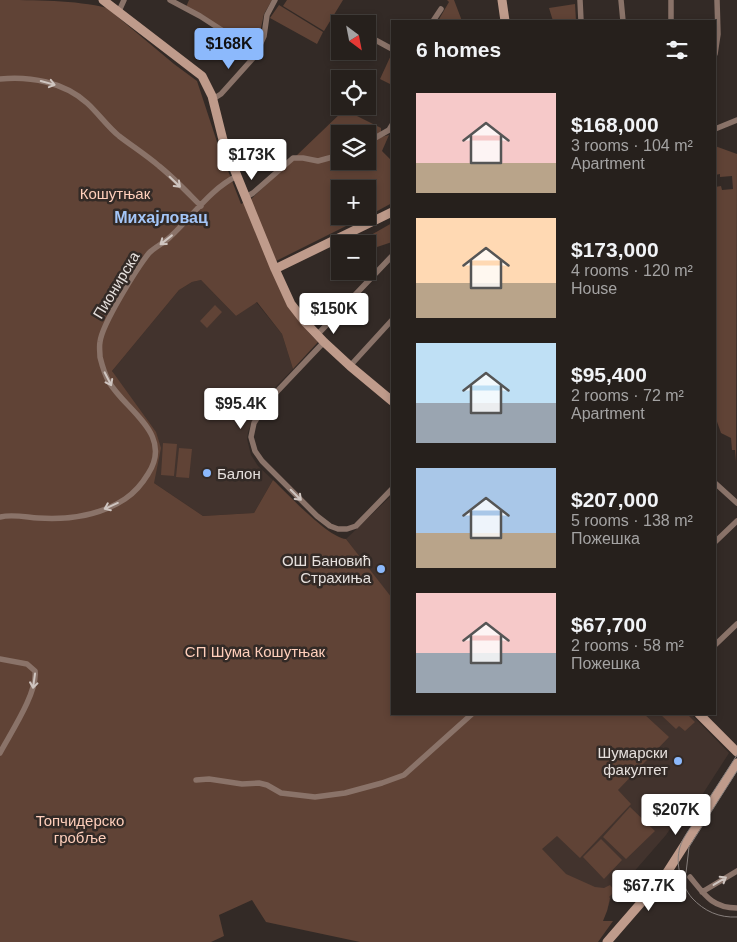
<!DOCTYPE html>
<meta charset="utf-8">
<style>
body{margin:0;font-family:Arial,sans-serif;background:#2e2825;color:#f1f3f6;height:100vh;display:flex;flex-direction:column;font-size:19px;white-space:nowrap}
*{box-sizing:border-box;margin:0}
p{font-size:16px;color:#a4a3a3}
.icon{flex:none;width:28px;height:28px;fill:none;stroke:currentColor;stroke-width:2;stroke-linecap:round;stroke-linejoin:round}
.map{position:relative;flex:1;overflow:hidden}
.side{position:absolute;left:391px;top:20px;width:325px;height:695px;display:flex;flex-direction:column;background:#26201c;border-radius:0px;box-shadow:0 2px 8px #0003,0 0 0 1px #423e3b}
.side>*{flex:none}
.needle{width:32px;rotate:148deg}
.buttons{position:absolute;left:331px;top:15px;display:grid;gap:10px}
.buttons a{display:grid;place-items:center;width:45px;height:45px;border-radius:0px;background:#26201c;box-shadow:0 2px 8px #0003,0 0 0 1px #423e3b;font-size:25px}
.price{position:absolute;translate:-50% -42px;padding:0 11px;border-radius:5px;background:#fff;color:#222;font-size:16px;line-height:32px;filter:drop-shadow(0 1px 2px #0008)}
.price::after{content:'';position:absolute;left:50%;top:30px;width:15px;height:11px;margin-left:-8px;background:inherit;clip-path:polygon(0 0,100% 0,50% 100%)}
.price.on{background:#8cb9fc;color:#111}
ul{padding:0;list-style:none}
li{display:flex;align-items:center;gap:15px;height:125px;padding:0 25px}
li span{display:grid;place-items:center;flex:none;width:140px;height:100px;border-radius:0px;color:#555}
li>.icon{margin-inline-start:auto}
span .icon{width:60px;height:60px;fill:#fffc;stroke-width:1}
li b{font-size:21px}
h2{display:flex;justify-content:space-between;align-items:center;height:60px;padding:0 25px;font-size:21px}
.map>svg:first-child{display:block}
</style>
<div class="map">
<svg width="737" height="942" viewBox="0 0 737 942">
<rect width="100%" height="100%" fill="#332a26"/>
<!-- built -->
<path fill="#42332d" d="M 201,280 L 236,316 L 256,302 L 282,334 L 293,369 L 262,401 L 256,411 L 248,432 L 247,439 L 251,455 L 258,466 L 273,480 L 254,513 L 203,516 L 154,483 L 112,371 L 179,290 L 192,282 Z
M 392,495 L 392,599 L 346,539 Z
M 527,714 L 691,714 L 729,753 L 686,820 L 679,816 L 666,835 L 611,898 L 607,911 L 493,942 Z"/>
<!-- green -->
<path fill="#604336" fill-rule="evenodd" d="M 0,0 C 33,0 76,0 107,8 L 174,64 L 197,81 L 218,145 L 241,204 L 251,199 L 343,111 L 345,110 L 381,128 L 381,137 L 389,135 L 382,151 L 392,161 L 392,203 L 368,216 L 368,189 L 340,189 L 340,216 L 366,216 L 270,264 C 284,296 292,317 318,342 L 293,369 L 282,334 L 257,302 L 236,316 L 201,280 L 192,282 L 179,290 L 112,371 L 156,432 L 161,448 L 154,483 L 203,516 L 254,513 L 273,480 C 288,494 327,537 346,539 L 392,598 L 392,714 L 644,714 L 669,737 L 618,790 L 631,804 L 580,858 L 557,836 L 542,849 L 566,874 L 595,887 L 604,888 L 610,885 L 615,891 L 609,897 L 610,898 L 607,911 L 603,921 L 613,921 L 598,942 L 360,942 L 266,922 L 252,900 L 219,915 L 224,936 L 211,942 L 0,942 ZM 340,134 L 368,134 L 368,161 L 340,161 Z
M 189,0 L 272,0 L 264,14 L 256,51 L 186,7 Z
M 287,0 L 343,0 L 324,31 L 283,6 Z
M 447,0 L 454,0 L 462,21 L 438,21 L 449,2 Z
M 575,4 L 576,21 L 553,21 L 549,8 Z
M 279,5 L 323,32 L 317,44 L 270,18 Z
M 392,53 L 392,85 L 380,79 Z
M 715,146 L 737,154 L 736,462 L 735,450 L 732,450 L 731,438 L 721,433 L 715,416 L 715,187 L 721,186 L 722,190 L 733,189 L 732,176 L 720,177 L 720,174 L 715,175 Z
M 392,223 L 392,242 L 374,248 L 371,235 Z
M 215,305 L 222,312 L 207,328 L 200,321 Z
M 163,443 L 177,444 L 174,476 L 161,475 Z
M 179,448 L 192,449 L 189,478 L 176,477 Z
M 660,714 L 687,714 L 695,722 L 685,731 L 679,726 L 676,729 Z
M 630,807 L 655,831 L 626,859 L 603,837 Z
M 601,839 L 622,860 L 604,879 L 583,857 Z"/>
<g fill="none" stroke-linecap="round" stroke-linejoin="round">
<!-- street -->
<path stroke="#8a7369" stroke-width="5.5" d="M 170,0 L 200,16 L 257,53
M 580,0 L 581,21
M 621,0 L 623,21
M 671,0 L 671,21
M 119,11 L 124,0
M 433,21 L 441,9
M 341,22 L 344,24
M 368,36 L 392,49
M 715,54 L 718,34 L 717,0
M 0,79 C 30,76 64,82 87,103 C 98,113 107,126 119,136 C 132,146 146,155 159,166 C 174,178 187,192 201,206
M 213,99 L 221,94 L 255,56 L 264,36 L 267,15 L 275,0
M 715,129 L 737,120
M 368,142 L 389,130 L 392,125
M 246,197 L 253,193 L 293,158 L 303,158 L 318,161 L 340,155
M 317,335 L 392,256
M 324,342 L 268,401 L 254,423 L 251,437 L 255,451 L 262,461 L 317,516 L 330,526 L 338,529 L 347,529 L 356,526 L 392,489
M 350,366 L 392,320
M 715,483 L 737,503
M 0,517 C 12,514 25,517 38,518 C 68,520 99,516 125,499 C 134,493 142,484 148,474 C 174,434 126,411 109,382 C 105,375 102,365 100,357 C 100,352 99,347 100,342 C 102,324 137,268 149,253 C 155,247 164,243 170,237 C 192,217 210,189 237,176
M 715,542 L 737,521
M 715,645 L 737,624
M 0,659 L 27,664 L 35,671 C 38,692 10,734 0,753
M 196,780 L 209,779 L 242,784 L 259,783 L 267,785 L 281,793 L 315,797 L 345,793 L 382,783 L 404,775 L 472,714
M 690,877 C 704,894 712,908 737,908
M 702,892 L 737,871"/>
<!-- secondary -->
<path stroke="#bf9b8b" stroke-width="9" d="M 103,0 L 202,76 L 212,96 L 223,140 L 237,176 L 275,269 L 291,304 L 305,322 L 324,342 L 350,366 L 392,401
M 502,0 L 505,21
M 275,269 L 392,212
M 699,714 L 737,752
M 607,942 L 666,874 L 737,763"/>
<!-- tram -->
<path stroke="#877f7c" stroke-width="1" d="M 737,755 C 723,777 709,798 695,820 C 690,829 683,837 680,847 C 675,864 681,885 692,898 C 704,911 719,918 737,917
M 686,873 L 689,847 L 737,771"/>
</g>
<!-- one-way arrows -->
<defs><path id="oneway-shaft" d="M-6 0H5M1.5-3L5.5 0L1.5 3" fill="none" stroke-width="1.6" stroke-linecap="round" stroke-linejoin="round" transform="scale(1.25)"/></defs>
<g stroke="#cfc5c0">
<use href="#oneway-shaft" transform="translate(48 83) rotate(15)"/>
<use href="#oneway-shaft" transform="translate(175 182) rotate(44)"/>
<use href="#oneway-shaft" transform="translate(166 240) rotate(142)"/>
<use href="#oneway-shaft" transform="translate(108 379) rotate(63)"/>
<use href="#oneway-shaft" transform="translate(296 495) rotate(45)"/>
<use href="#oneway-shaft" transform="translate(111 506) rotate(156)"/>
<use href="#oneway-shaft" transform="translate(34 681) rotate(98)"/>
<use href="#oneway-shaft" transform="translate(720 881) rotate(-31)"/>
</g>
<!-- markers -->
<g fill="#8cb9fc" stroke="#332a26" stroke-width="2">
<circle cx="207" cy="473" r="5"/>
<circle cx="381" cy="569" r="5"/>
<circle cx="678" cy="761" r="5"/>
</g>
<g text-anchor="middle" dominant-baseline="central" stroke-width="5" stroke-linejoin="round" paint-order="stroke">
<!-- park labels -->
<g font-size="15" fill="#ffcfbb" stroke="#332a26">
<text x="115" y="193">Кошутњак</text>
<text x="255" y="651">СП Шума Кошутњак</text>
<text x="80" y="820">Топчидерско<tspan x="80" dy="17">гробље</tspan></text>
</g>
<!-- street labels -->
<g font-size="15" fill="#e6e0dd" stroke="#332a26">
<text transform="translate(116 285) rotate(-59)">Пионирска</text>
</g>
<!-- poi labels -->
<g font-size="15" fill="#e6e0dd" stroke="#332a26" text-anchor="end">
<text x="217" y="473" text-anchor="start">Балон</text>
<text x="371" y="560">ОШ Бановић<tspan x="371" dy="17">Страхиња</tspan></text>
<text x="668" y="752">Шумарски<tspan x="668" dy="17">факултет</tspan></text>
</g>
<!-- neighbourhood labels -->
<g font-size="16" font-weight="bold" fill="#a4c6f8" stroke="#332a26">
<text x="161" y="217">Михајловац</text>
</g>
</g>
</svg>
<div class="buttons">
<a><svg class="needle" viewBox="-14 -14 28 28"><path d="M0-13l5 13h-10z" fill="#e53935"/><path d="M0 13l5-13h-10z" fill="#a4a3a3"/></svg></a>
<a><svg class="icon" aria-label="locate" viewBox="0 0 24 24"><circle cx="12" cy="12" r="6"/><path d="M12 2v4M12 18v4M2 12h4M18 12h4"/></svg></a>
<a><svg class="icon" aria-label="layers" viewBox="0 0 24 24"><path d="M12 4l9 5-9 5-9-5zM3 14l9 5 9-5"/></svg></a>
<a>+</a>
<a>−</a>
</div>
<b class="price on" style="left:229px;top:70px">$168K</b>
<b class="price" style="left:252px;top:181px">$173K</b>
<b class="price" style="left:334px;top:335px">$150K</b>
<b class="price" style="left:241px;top:430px">$95.4K</b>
<b class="price" style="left:676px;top:836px">$207K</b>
<b class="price" style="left:649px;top:912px">$67.7K</b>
<section class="side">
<h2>6 homes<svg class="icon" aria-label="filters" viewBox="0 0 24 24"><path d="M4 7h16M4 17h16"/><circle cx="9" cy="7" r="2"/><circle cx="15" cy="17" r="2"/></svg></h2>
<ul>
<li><span style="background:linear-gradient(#f6c9c9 70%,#b9a48a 0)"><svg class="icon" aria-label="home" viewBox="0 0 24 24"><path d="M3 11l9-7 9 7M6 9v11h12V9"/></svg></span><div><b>$168,000</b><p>3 rooms · 104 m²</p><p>Apartment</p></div></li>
<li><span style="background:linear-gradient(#ffd9b3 65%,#b9a48a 0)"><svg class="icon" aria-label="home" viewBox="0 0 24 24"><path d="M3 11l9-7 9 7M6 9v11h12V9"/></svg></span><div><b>$173,000</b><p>4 rooms · 120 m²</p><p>House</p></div></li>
<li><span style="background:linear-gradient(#bfe0f5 60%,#9aa5b1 0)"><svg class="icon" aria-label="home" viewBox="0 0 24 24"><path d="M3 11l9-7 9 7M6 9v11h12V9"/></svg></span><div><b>$95,400</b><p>2 rooms · 72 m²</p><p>Apartment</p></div></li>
<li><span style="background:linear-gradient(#a9c7e8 65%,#b9a48a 0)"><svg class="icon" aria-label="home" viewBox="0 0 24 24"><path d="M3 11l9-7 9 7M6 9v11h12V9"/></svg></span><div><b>$207,000</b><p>5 rooms · 138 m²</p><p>Пожешка</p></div></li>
<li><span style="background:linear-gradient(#f6c9c9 60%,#9aa5b1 0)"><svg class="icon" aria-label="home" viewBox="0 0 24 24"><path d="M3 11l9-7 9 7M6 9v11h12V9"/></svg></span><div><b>$67,700</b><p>2 rooms · 58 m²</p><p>Пожешка</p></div></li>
</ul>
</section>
</div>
